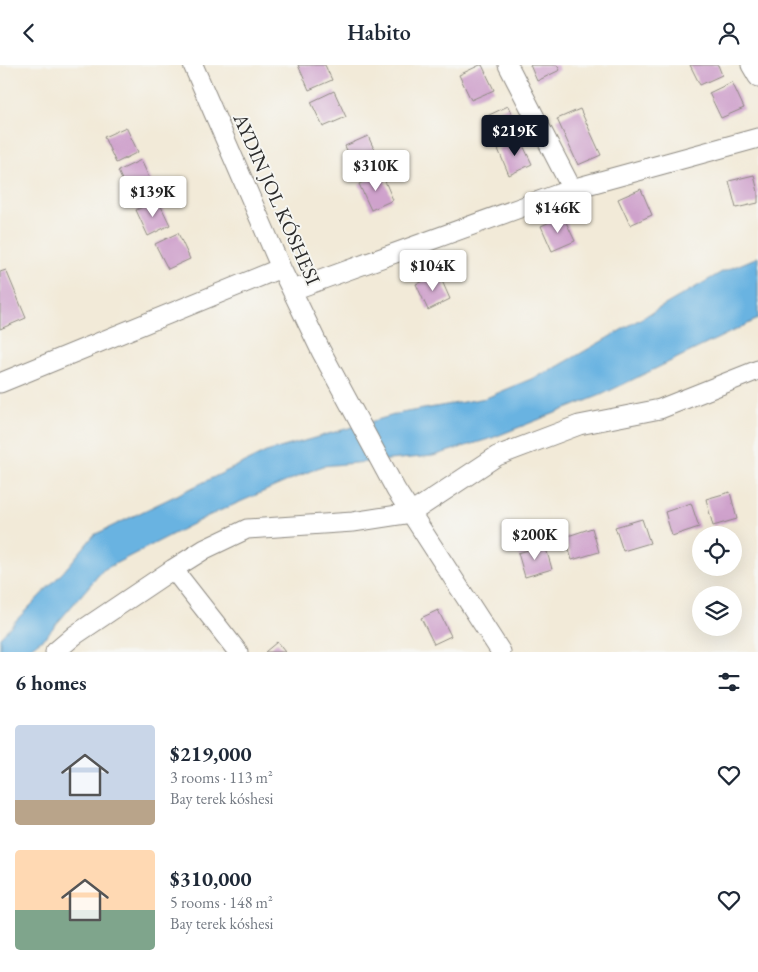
<!DOCTYPE html>
<meta charset="utf-8">
<style>
body{margin:0;font-family:"EB Garamond",serif;background:#f2f2f3;color:#1f2937;height:100vh;display:flex;flex-direction:column;font-size:19px;white-space:nowrap}
*{box-sizing:border-box;margin:0}
p{font-size:16px;color:#747a83}
.icon{flex:none;width:28px;height:28px;fill:none;stroke:currentColor;stroke-width:2;stroke-linecap:round;stroke-linejoin:round}
.map{position:relative;height:587px;overflow:hidden}
.drawer{display:flex;flex-direction:column;background:#fff;flex:1}
.drawer>*{flex:none}
.buttons{position:absolute;left:692px;top:461px;display:grid;gap:10px}
.buttons a{display:grid;place-items:center;width:50px;height:50px;border-radius:50%;background:#fff;box-shadow:0 5px 20px #0002;font-size:25px}
.price{position:absolute;translate:-50% -42px;padding:0 11px;border-radius:5px;background:#fff;color:#222;font-size:16px;line-height:32px;filter:drop-shadow(0 1px 2px #0008)}
.price::after{content:'';position:absolute;left:50%;top:30px;width:15px;height:11px;margin-left:-8px;background:inherit;clip-path:polygon(0 0,100% 0,50% 100%)}
.price.on{background:#111827;color:#fff}
ul{padding:0;list-style:none}
li{display:flex;align-items:center;gap:15px;height:125px;padding:0 15px}
li span{display:grid;place-items:center;flex:none;width:140px;height:100px;border-radius:5px;color:#555}
li>.icon{margin-inline-start:auto}
span .icon{width:60px;height:60px;fill:#fffc;stroke-width:1}
li b{font-size:21px}
h2{display:flex;justify-content:space-between;align-items:center;height:60px;padding:0 15px;font-size:21px}
header{display:flex;justify-content:space-between;align-items:center;height:65px;padding:0 15px;background:#fff;font-size:22px;font-weight:600}
.map>svg:first-child{display:block}
</style>
<header><svg class="icon" aria-label="back" viewBox="0 0 24 24"><path d="M15 5l-7 7 7 7"/></svg>Habito<svg class="icon" aria-label="person" viewBox="0 0 24 24"><circle cx="12" cy="8" r="4"/><path d="M4 21q1-7 8-7t8 7"/></svg></header>
<div class="map">
<svg width="758" height="587" viewBox="0 0 758 587">
<rect width="100%" height="100%" fill="#f6f6f2"/>
<filter id="ink" filterUnits="userSpaceOnUse"><feTurbulence type="fractalNoise" baseFrequency=".02" numOctaves="2"/><feDisplacementMap in="SourceGraphic" scale="10" xChannelSelector="R" yChannelSelector="G"/><feConvolveMatrix kernelMatrix="1 2 1 2 8 2 1 2 1" color-interpolation-filters="sRGB"/></filter>
<filter id="wash" filterUnits="userSpaceOnUse"><feTurbulence type="fractalNoise" baseFrequency=".0096" numOctaves="4" result="noise"/><feDisplacementMap in="SourceGraphic" scale="20" xChannelSelector="R" yChannelSelector="G"/><feGaussianBlur stdDeviation="1.12" result="paint"/><feColorMatrix in="noise" values="0 0 0 0 0 0 0 0 0 0 0 0 0 0 0 0 0 1.4 0 .05"/><feComposite in="paint" operator="in"/></filter>
<g filter="url(#wash)">
<rect width="100%" height="100%" fill="#f2ead8"/>
<!-- water -->
<path fill="#69b3e1" stroke="#4a6f86" d="M 758,192 L 758,254 L 601,330 L 492,373 L 433,391 L 322,401 L 208,451 L 103,505 L 46,571 L 25,587 L 0,587 L 0,572 L 64,506 L 94,470 L 266,387 L 401,348 L 486,333 L 550,306 L 722,207 Z"/>
<g id="blocks">
<!-- building -->
<path fill="#cfa2cc" d="M 298,0 L 325,0 L 332,15 L 309,25 Z
M 480,0 L 482,0 L 494,25 L 471,35 L 459,10 Z
M 530,0 L 557,0 L 560,5 L 537,16 Z
M 690,0 L 718,0 L 722,10 L 700,20 Z
M 732,17 L 744,43 L 721,53 L 709,28 Z
M 334,26 L 346,52 L 323,62 L 311,37 Z
M 508,41 L 519,67 L 497,77 L 485,52 Z
M 580,44 L 601,90 L 578,100 L 557,54 Z
M 126,62 L 138,87 L 116,98 L 104,72 Z
M 368,71 L 380,97 L 357,107 L 345,81 Z
M 520,74 L 532,99 L 509,110 L 498,84 Z
M 141,95 L 153,121 L 130,132 L 118,106 Z
M 382,109 L 393,135 L 371,145 L 359,119 Z
M 754,110 L 758,127 L 758,138 L 736,143 L 729,116 Z
M 641,124 L 652,150 L 630,160 L 618,134 Z
M 158,135 L 170,160 L 148,171 L 136,145 Z
M 563,151 L 575,176 L 552,186 L 541,161 Z
M 178,168 L 190,194 L 168,204 L 155,179 Z
M 6,205 L 26,253 L 0,264 L 0,207 Z
M 439,209 L 450,234 L 428,245 L 416,219 Z
M 730,427 L 737,454 L 713,461 L 706,434 Z
M 691,438 L 699,462 L 672,471 L 665,447 Z
M 642,454 L 650,478 L 623,486 L 615,462 Z
M 592,463 L 599,487 L 572,495 L 565,472 Z
M 545,480 L 552,504 L 525,512 L 518,488 Z
M 438,545 L 451,571 L 434,579 L 421,553 Z
M 277,577 L 285,587 L 265,587 Z"/>
</g>
</g>
<g filter="url(#ink)">
<use href="#blocks" fill-opacity="0" stroke="#8e8a82" stroke-width="1"/>
<g fill="none" stroke-linecap="round" stroke-linejoin="round">
<defs>
<path id="minor" d="M 193,0 L 281,203 L 321,286 L 396,425 L 501,587
M 508,0 L 572,124
M 751,0 L 758,12
M 293,225 L 572,124 L 758,73
M 0,318 L 281,203
M 173,504 L 238,587
M 55,587 L 75,570 L 173,504 L 205,484 L 247,464 L 353,457 L 411,448 L 497,391 L 579,360 L 660,344 L 758,305"/>
</defs>
<!-- minor casing -->
<use href="#minor" stroke="#8e8a82" stroke-width="21"/>
<!-- minor -->
<use href="#minor" stroke="#fff" stroke-width="19"/>
</g>
</g>
<g text-anchor="middle" dominant-baseline="central" stroke-width="4" stroke-linejoin="round" paint-order="stroke">
<!-- street labels -->
<g font-size="20" fill="#2b2b2b" stroke="#f6f6f2">
<text transform="translate(277 134) rotate(66)">AYDIN JOL KÓSHESI</text>
</g>
</g>
</svg>
<div class="buttons">
<a><svg class="icon" aria-label="locate" viewBox="0 0 24 24"><circle cx="12" cy="12" r="6"/><path d="M12 2v4M12 18v4M2 12h4M18 12h4"/></svg></a>
<a><svg class="icon" aria-label="layers" viewBox="0 0 24 24"><path d="M12 4l9 5-9 5-9-5zM3 14l9 5 9-5"/></svg></a>
</div>
<b class="price on" style="left:515px;top:92px">$219K</b>
<b class="price" style="left:376px;top:127px">$310K</b>
<b class="price" style="left:153px;top:153px">$139K</b>
<b class="price" style="left:558px;top:169px">$146K</b>
<b class="price" style="left:433px;top:227px">$104K</b>
<b class="price" style="left:535px;top:496px">$200K</b>
</div>
<section class="drawer">
<h2>6 homes<svg class="icon" aria-label="filters" viewBox="0 0 24 24"><path d="M4 7h16M4 17h16"/><circle cx="9" cy="7" r="2"/><circle cx="15" cy="17" r="2"/></svg></h2>
<ul>
<li><span style="background:linear-gradient(#c9d6e8 75%,#b9a48a 0)"><svg class="icon" aria-label="home" viewBox="0 0 24 24"><path d="M3 11l9-7 9 7M6 9v11h12V9"/></svg></span><div><b>$219,000</b><p>3 rooms · 113 m²</p><p>Bay terek kóshesi</p></div><svg class="icon" aria-label="heart" viewBox="0 0 24 24"><path d="M12 20l-8-8c-3-5 5-10 8-4 3-6 11-1 8 4z"/></svg></li>
<li><span style="background:linear-gradient(#ffd9b3 60%,#7fa58c 0)"><svg class="icon" aria-label="home" viewBox="0 0 24 24"><path d="M3 11l9-7 9 7M6 9v11h12V9"/></svg></span><div><b>$310,000</b><p>5 rooms · 148 m²</p><p>Bay terek kóshesi</p></div><svg class="icon" aria-label="heart" viewBox="0 0 24 24"><path d="M12 20l-8-8c-3-5 5-10 8-4 3-6 11-1 8 4z"/></svg></li>
</ul>
</section>
